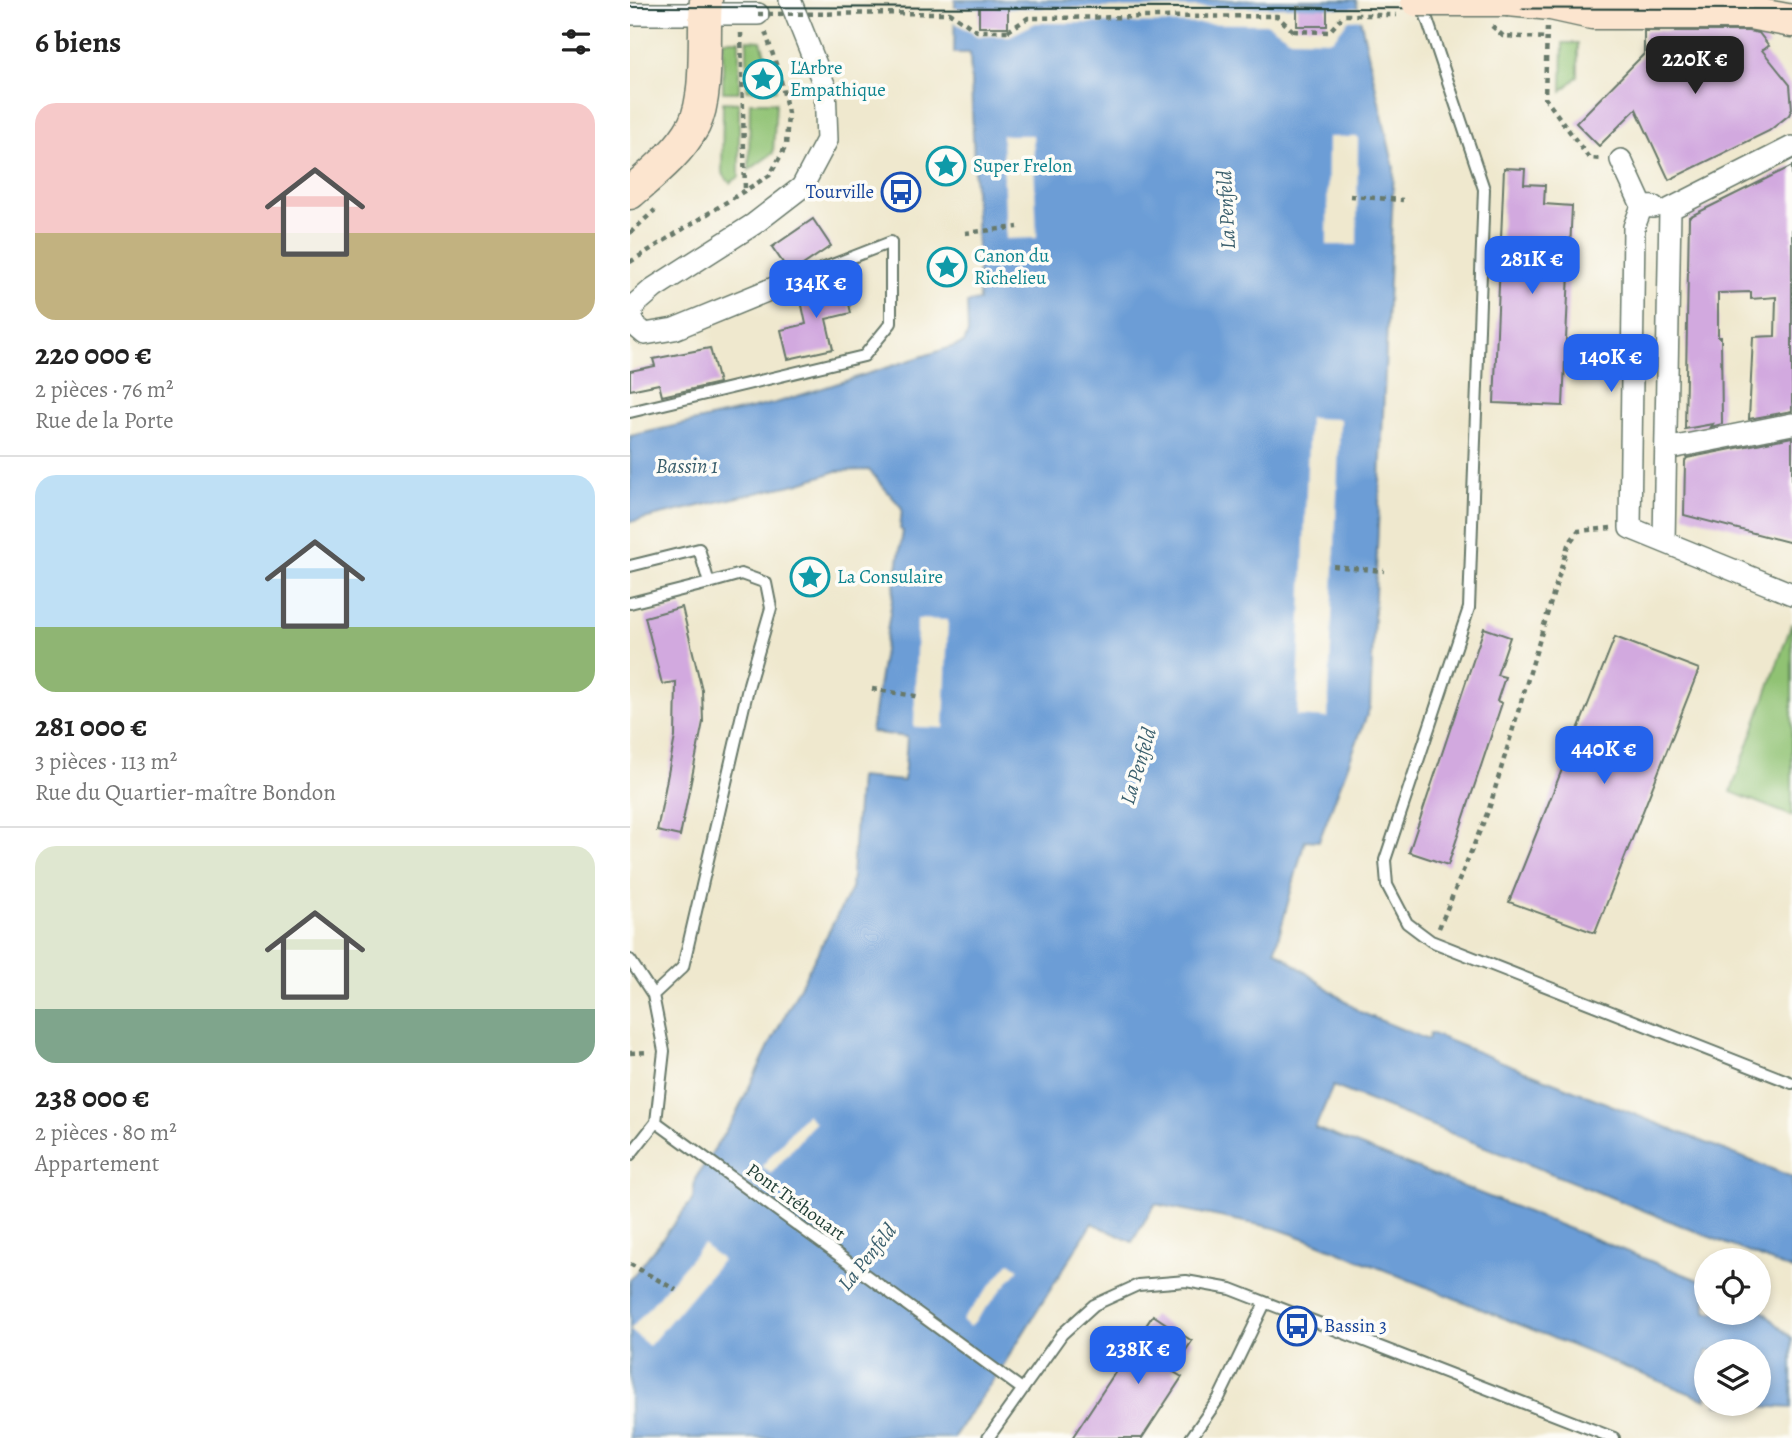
<!DOCTYPE html>
<html lang="fr">
<meta charset="utf-8">
<style>
body{margin:0;font-family:Alegreya,serif;background:#f6f6f6;color:#222;height:100vh;display:flex;flex-direction:column;font-size:26px;white-space:nowrap}
*{box-sizing:border-box;margin:0}
p{font-size:23px;color:#767676}
.icon{flex:none;width:38px;height:38px;fill:none;stroke:currentColor;stroke-width:2;stroke-linecap:round;stroke-linejoin:round}
.map{position:relative;flex:1;overflow:hidden}
.panel{display:flex;flex-direction:column;background:#fff;width:630px}
.panel>*{flex:none}
.fabs{position:absolute;left:1064px;top:1248px;display:grid;gap:14px}
.fabs a{display:grid;place-items:center;width:77px;height:77px;border-radius:50%;background:#fff;box-shadow:0 4px 10px #0003;font-size:35px}
.price{position:absolute;translate:-50% -60px;padding:0 16px;border-radius:14px;background:#2563eb;color:#fff;font-size:23px;line-height:46px;filter:drop-shadow(0 2px 4px #0008)}
.price::after{content:'';position:absolute;left:50%;top:42px;width:21px;height:16px;margin-left:-10px;background:inherit;clip-path:polygon(0 0,100% 0,50% 100%)}
.price.selected{background:#222;color:#fff}
ul{padding:0;list-style:none}
li{display:grid;align-content:center;gap:14px;height:371px;padding:0 35px}
li+li{border-top:2px solid #e0e0e0}
li span{display:grid;place-items:center;height:217px;border-radius:21px;color:#555}
li>.icon{margin-inline-start:auto}
span .icon{width:126px;height:126px;fill:#fffc;stroke-width:1}
li b{font-size:30px}
h2{display:flex;justify-content:space-between;align-items:center;height:84px;padding:0 35px;font-size:30px}
main{display:flex;flex:1;min-height:0}
.map>svg:first-child{display:block}
</style>
<main>
<section class="panel">
<h2>6 biens<svg class="icon" aria-label="filters" viewBox="0 0 24 24"><path d="M4 7h16M4 17h16"/><circle cx="9" cy="7" r="2"/><circle cx="15" cy="17" r="2"/></svg></h2>
<ul>
<li><span style="background:linear-gradient(#f6c9c9 60%,#c2b280 0)"><svg class="icon" aria-label="home" viewBox="0 0 24 24"><path d="M3 11l9-7 9 7M6 9v11h12V9"/></svg></span><div><b>220 000 €</b><p>2 pièces · 76 m²</p><p>Rue de la Porte</p></div></li>
<li><span style="background:linear-gradient(#bfe0f5 70%,#8fb573 0)"><svg class="icon" aria-label="home" viewBox="0 0 24 24"><path d="M3 11l9-7 9 7M6 9v11h12V9"/></svg></span><div><b>281 000 €</b><p>3 pièces · 113 m²</p><p>Rue du Quartier-maître Bondon</p></div></li>
<li><span style="background:linear-gradient(#dfe7d0 75%,#7fa58c 0)"><svg class="icon" aria-label="home" viewBox="0 0 24 24"><path d="M3 11l9-7 9 7M6 9v11h12V9"/></svg></span><div><b>238 000 €</b><p>2 pièces · 80 m²</p><p>Appartement</p></div></li>
</ul>
</section>
<div class="map">
<svg width="1162" height="1438" viewBox="0 0 1162 1438">
<rect width="100%" height="100%" fill="#fdfcf7"/>
<filter id="ink" filterUnits="userSpaceOnUse"><feTurbulence type="fractalNoise" baseFrequency=".0143" numOctaves="2"/><feDisplacementMap in="SourceGraphic" scale="14" xChannelSelector="R" yChannelSelector="G"/><feConvolveMatrix kernelMatrix="1 2 1 2 8 2 1 2 1" color-interpolation-filters="sRGB"/></filter>
<filter id="wash" filterUnits="userSpaceOnUse"><feTurbulence type="fractalNoise" baseFrequency=".00686" numOctaves="4" result="noise"/><feDisplacementMap in="SourceGraphic" scale="28" xChannelSelector="R" yChannelSelector="G"/><feGaussianBlur stdDeviation="1.57" result="paint"/><feColorMatrix in="noise" values="0 0 0 0 0 0 0 0 0 0 0 0 0 0 0 0 0 1.4 0 .05"/><feComposite in="paint" operator="in"/></filter>
<g filter="url(#wash)">
<rect width="100%" height="100%" fill="#efe8ce"/>
<!-- green -->
<path fill="#90c273" stroke="#588054" stroke-width="2" d="M 93,40 L 109,40 L 109,92 L 93,92 Z
M 117,40 L 131,41 L 146,90 L 117,90 Z
M 933,43 L 948,43 L 948,76 L 932,91 Z
M 93,102 L 109,103 L 109,177 L 100,183 L 92,173 Z
M 120,102 L 146,102 L 143,153 L 119,170 Z
M 1162,623 L 1162,816 L 1101,792 Z"/>
<!-- water -->
<path fill="#6c9dd6" stroke="#466d85" stroke-width="2" d="M 325,0 L 726,0 L 764,168 L 740,707 L 689,841 L 675,840 L 645,950 L 730,1012 L 798,1040 L 800,1033 L 1162,1177 L 1162,1270 L 703,1086 L 685,1128 L 1076,1283 L 1076,1312 L 1129,1312 L 1129,1308 L 1162,1338 L 1162,1408 L 1085,1404 L 1129,1404 L 1129,1351 L 1076,1351 L 1076,1400 L 685,1242 L 645,1228 L 525,1204 L 502,1242 L 462,1223 L 369,1372 L 323,1438 L 0,1438 L 0,1280 L 63,1199 L 65,1179 L 104,1118 L 141,1042 L 221,889 L 229,777 L 274,781 L 277,737 L 241,732 L 273,531 L 270,529 L 272,508 L 239,470 L 207,471 L 170,483 L 0,522 L 0,436 L 146,403 L 334,343 L 338,333 L 337,303 L 349,301 L 340,53 L 324,53 Z"/>
<!-- pier -->
<path fill="#efe8ce" d="M 667,7 L 667,26 L 696,26 L 697,8 L 731,8 L 734,19 L 719,20 L 702,40 L 660,39 L 638,24 L 406,23 L 380,36 L 347,36 L 322,21 L 321,8 L 349,8 L 349,27 L 377,27 L 378,8 Z
M 372,135 L 403,135 L 407,238 L 376,239 Z
M 698,137 L 728,137 L 727,245 L 697,245 Z
M 679,418 L 710,419 L 698,718 L 667,716 Z
M 287,619 L 318,620 L 314,728 L 284,727 Z
M 176,1114 L 185,1122 L 141,1174 L 132,1166 Z
M 73,1244 L 92,1260 L 19,1346 L 0,1330 Z
M 380,1262 L 389,1269 L 340,1327 L 332,1320 Z"/>
<g id="blocks">
<!-- building -->
<path fill="#d2a9df" d="M 667,7 L 697,8 L 697,26 L 667,26 Z
M 349,8 L 378,8 L 378,27 L 349,27 Z
M 1014,31 L 1118,31 L 1129,33 L 1139,46 L 1132,50 L 1160,85 L 1162,109 L 1159,115 L 1139,131 L 1039,180 L 1006,109 L 969,146 L 946,123 L 1014,54 Z
M 1162,166 L 1162,411 L 1119,419 L 1123,337 L 1145,336 L 1146,297 L 1121,299 L 1121,292 L 1088,293 L 1088,337 L 1091,337 L 1092,424 L 1081,427 L 1083,424 L 1055,429 L 1059,217 Z
M 874,168 L 895,169 L 894,184 L 915,185 L 914,204 L 942,206 L 933,406 L 864,403 Z
M 183,219 L 201,246 L 164,271 L 158,270 L 142,247 Z
M 214,281 L 221,313 L 196,319 L 203,349 L 158,359 L 151,330 L 176,324 L 169,291 Z
M 80,348 L 89,383 L 32,396 L 29,384 L 0,390 L 0,371 L 25,366 L 23,359 Z
M 1162,437 L 1162,543 L 1054,515 L 1055,461 L 1057,458 Z
M 52,607 L 72,690 L 73,722 L 50,836 L 27,831 L 45,737 L 46,682 L 32,684 L 15,617 Z
M 854,628 L 880,637 L 867,675 L 875,677 L 867,701 L 872,703 L 818,865 L 779,852 Z
M 985,637 L 1069,669 L 965,933 L 879,902 Z
M 523,1315 L 562,1341 L 542,1371 L 552,1377 L 512,1438 L 442,1438 Z"/>
</g>
</g>
<g filter="url(#ink)">
<use href="#blocks" fill-opacity="0" stroke="#68796a" stroke-width="2"/>
<g fill="none" stroke-linecap="round" stroke-linejoin="round">
<defs>
<path id="lane" d="M 792,4 L 854,189 L 839,608 L 755,860 L 757,885 L 777,923 L 801,941 L 1162,1083
M 0,412 L 234,356 L 261,323 L 261,242 L 156,283
M 0,566 L 69,549 L 79,583 L 0,603
M 0,960 L 23,995 L 34,1051 L 26,1122 L 0,1155
M 23,995 L 53,967 L 119,684 L 141,608 L 136,583 L 111,574 L 79,583
M 26,1122 L 392,1389
M 358,1438 L 432,1334 L 464,1305 L 508,1285 L 556,1281 L 601,1289 L 984,1438
M 561,1438 L 589,1398 L 635,1303"/>
<path id="street" d="M 0,14 L 128,14
M 991,160 L 1012,206 L 1024,207
M 1012,206 L 1004,227 L 1000,528 L 1162,594
M 1040,209 L 1162,147
M 156,283 L 44,329 L 15,334 L 2,323 L 2,307 L 24,288 L 124,224 L 172,187 L 197,140 L 195,87 L 160,0
M 1036,449 L 1162,424
M 1034,541 L 1040,209"/>
<path id="secondary" d="M 878,0 L 921,4 L 962,13 L 1120,13 L 1162,21
M 0,193 C 23,173 49,153 64,125 C 79,95 73,35 76,0"/>
</defs>
<!-- lane casing -->
<use href="#lane" stroke="#68796a" stroke-width="14"/>
<!-- street casing -->
<use href="#street" stroke="#68796a" stroke-width="24"/>
<!-- secondary casing -->
<use href="#secondary" stroke="#68796a" stroke-width="35"/>
<!-- path -->
<path stroke="#68796a" stroke-width="4.5" stroke-dasharray="5 5" stroke-linecap="butt" d="M 862,26 L 873,36 L 917,38
M 917,27 L 915,98 L 959,158 L 973,159
M 378,31 L 398,18 L 647,16 L 663,31
M 111,33 L 115,190
M 720,196 L 773,200
M 0,233 L 25,210
M 335,233 L 388,227
M 0,262 L 140,175 L 156,146 L 158,113 L 150,76 L 135,31
M 703,566 L 754,571
M 242,689 L 291,697
M 809,928 L 859,809 L 938,545 L 948,531 L 982,528
M 0,1053 L 20,1052
M 0,1264 L 46,1290"/>
<!-- lane -->
<use href="#lane" stroke="#fff" stroke-width="10"/>
<!-- street -->
<use href="#street" stroke="#fff" stroke-width="21"/>
<!-- secondary -->
<use href="#secondary" stroke="#fce5cf" stroke-width="32"/>
<!-- tram -->
<path stroke="#1f3d34" stroke-width="2" d="M 0,7 L 1162,9"/>
<defs>
<path id="secondary-bridge" d="M 787,0 L 878,0"/>
</defs>
<!-- secondary-bridge casing -->
<use href="#secondary-bridge" stroke="#68796a" stroke-width="35" stroke-linecap="butt"/>
<!-- path-bridge -->
<path stroke="#68796a" stroke-width="4.5" stroke-dasharray="5 5" stroke-linecap="butt" d="M 128,14 L 320,13 L 347,31 L 378,31
M 663,31 L 699,32 L 714,15 L 767,15"/>
<!-- secondary-bridge -->
<use href="#secondary-bridge" stroke="#fce5cf" stroke-width="32"/>
</g>
</g>
<!-- icons -->
<defs>
<symbol id="sight-ring" viewBox="-11 -11 22 22"><circle r="9.5" fill="#fdfcf7" stroke="#0f9aa8" stroke-width="1.5"/><path d="M0-6L1.8-2.2L6-1.7L2.9 1.2L3.7 5.4L0 3.3L-3.7 5.4L-2.9 1.2L-6-1.7L-1.8-2.2Z" fill="#0f9aa8"/></symbol>
<symbol id="bus-ring" viewBox="-11 -11 22 22"><circle r="9.5" fill="#fdfcf7" stroke="#1a4fb4" stroke-width="1.5"/><path d="M-5-6H5V4H4V6H2V4H-2V6H-4V4H-5ZM-3.5-4V0h7V-4ZM-3.5 1.2v1.5H-2V1.2ZM2 1.2v1.5H3.5V1.2Z" fill="#1a4fb4"/></symbol>
</defs>
<g fill-rule="evenodd">
<use href="#sight-ring" x="111" y="57" width="44" height="44"/>
<use href="#sight-ring" x="294" y="144" width="44" height="44"/>
<use href="#bus-ring" x="249" y="170" width="44" height="44"/>
<use href="#sight-ring" x="295" y="245" width="44" height="44"/>
<use href="#sight-ring" x="158" y="555" width="44" height="44"/>
<use href="#bus-ring" x="645" y="1304" width="44" height="44"/>
</g>
<g text-anchor="middle" dominant-baseline="central" stroke-width="7" stroke-linejoin="round" paint-order="stroke">
<!-- culture labels -->
<g font-size="19" fill="#0d838f" stroke="#fdfcf7" text-anchor="start">
<text x="160" y="68">L'Arbre<tspan x="160" dy="22">Empathique</tspan></text>
<text x="343" y="166">Super Frelon</text>
<text x="344" y="256">Canon du<tspan x="344" dy="22">Richelieu</tspan></text>
<text x="207" y="577">La Consulaire</text>
</g>
<!-- transit labels -->
<g font-size="19" fill="#164399" stroke="#fdfcf7" text-anchor="end">
<text x="244" y="192">Tourville</text>
<text x="694" y="1326" text-anchor="start">Bassin 3</text>
</g>
<!-- street labels -->
<g font-size="19" fill="#1f3d34" stroke="#fdfcf7">
<text transform="translate(166 1202) rotate(36)">Pont Tréhouart</text>
</g>
<!-- water labels -->
<g font-size="21" font-style="italic" fill="#3a5f6d" stroke="#fdfcf7">
<text transform="translate(596 210) rotate(-93)">La Penfeld</text>
<text x="57" y="466">Bassin 1</text>
<text transform="translate(508 766) rotate(-73)">La Penfeld</text>
<text transform="translate(237 1257) rotate(-51)">La Penfeld</text>
</g>
</g>
</svg>
<div class="fabs">
<a><svg class="icon" aria-label="locate" viewBox="0 0 24 24"><circle cx="12" cy="12" r="6"/><path d="M12 2v4M12 18v4M2 12h4M18 12h4"/></svg></a>
<a><svg class="icon" aria-label="layers" viewBox="0 0 24 24"><path d="M12 4l9 5-9 5-9-5zM3 14l9 5 9-5"/></svg></a>
</div>
<b class="price selected" style="left:1065px;top:96px">220K €</b>
<b class="price" style="left:902px;top:296px">281K €</b>
<b class="price" style="left:186px;top:320px">134K €</b>
<b class="price" style="left:981px;top:394px">140K €</b>
<b class="price" style="left:974px;top:786px">440K €</b>
<b class="price" style="left:508px;top:1386px">238K €</b>
</div>
</main>
